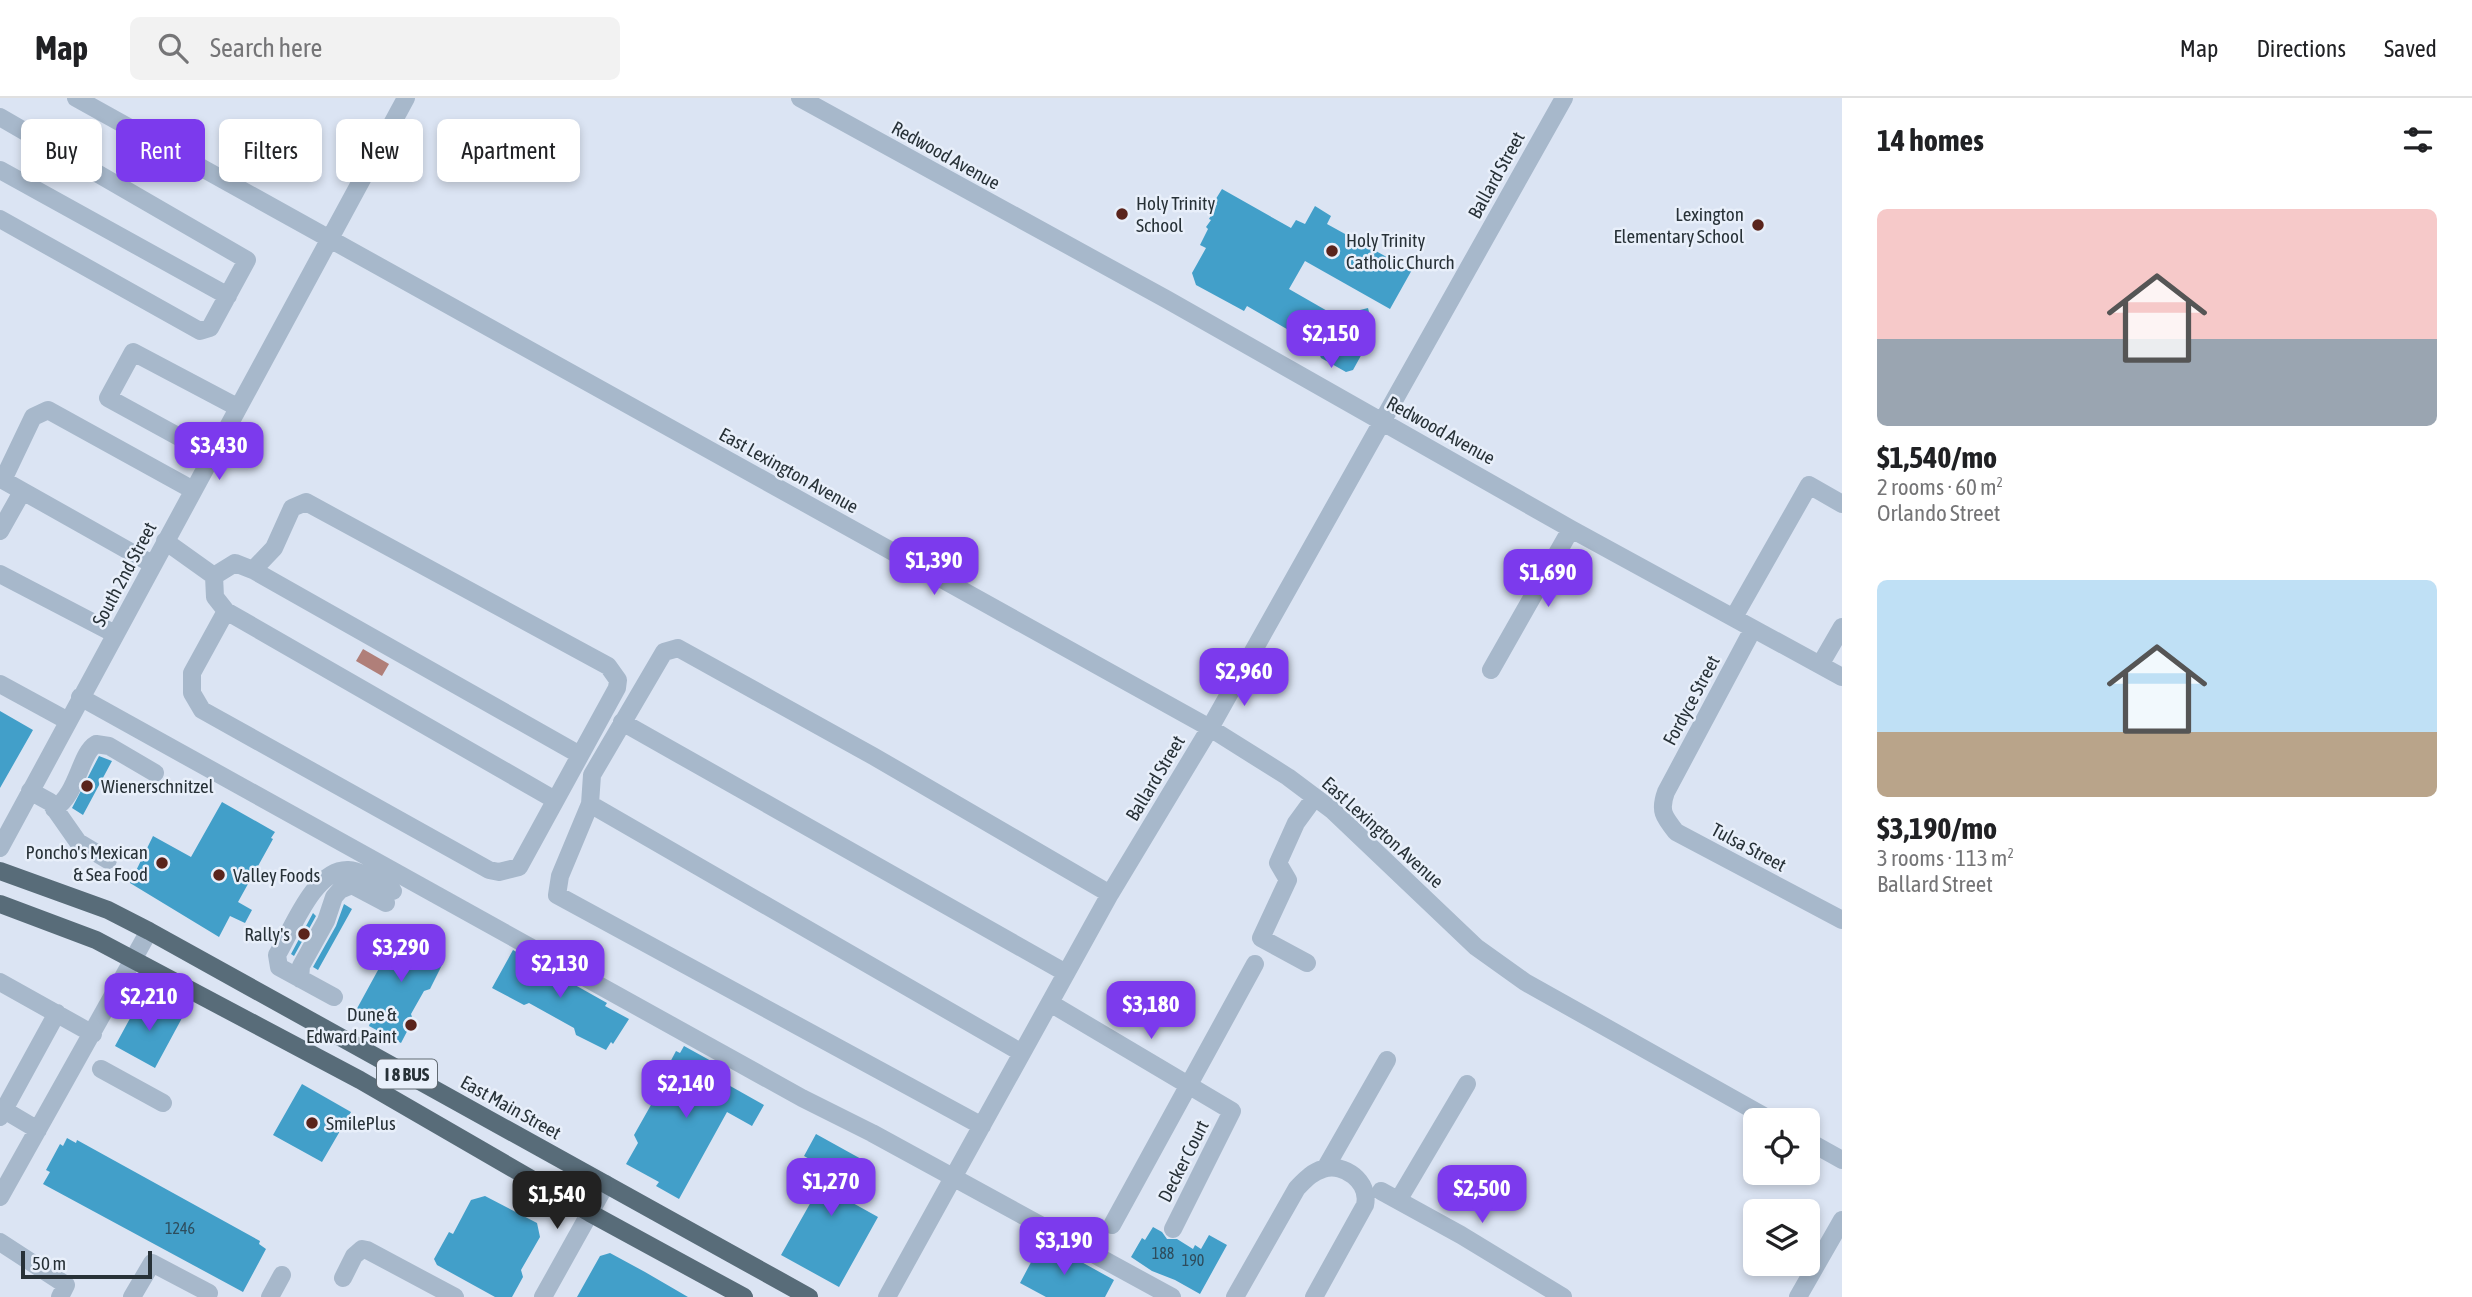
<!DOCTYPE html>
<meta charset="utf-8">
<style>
body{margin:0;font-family:"Asap Condensed",sans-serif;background:#f2f2f2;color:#202124;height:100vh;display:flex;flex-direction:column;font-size:26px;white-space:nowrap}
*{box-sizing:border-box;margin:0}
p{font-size:23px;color:#757577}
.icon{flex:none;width:38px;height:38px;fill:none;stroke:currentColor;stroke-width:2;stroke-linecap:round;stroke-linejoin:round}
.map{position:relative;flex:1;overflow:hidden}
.details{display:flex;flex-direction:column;background:#fff;width:630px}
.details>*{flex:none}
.hud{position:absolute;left:21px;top:21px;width:665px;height:63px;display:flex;gap:14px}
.fabs{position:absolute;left:1743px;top:1010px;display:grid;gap:14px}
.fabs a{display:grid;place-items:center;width:77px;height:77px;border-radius:10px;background:#fff;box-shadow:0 4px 10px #0003;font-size:35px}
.scale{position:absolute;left:21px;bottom:18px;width:131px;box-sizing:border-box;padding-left:7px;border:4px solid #273137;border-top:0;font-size:19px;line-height:24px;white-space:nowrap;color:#273137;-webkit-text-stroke:5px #e8effa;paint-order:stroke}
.price{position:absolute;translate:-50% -60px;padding:0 16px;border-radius:14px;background:#7c3aed;color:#fff;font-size:23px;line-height:46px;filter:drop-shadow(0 2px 4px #0008)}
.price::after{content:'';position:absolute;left:50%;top:42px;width:21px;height:16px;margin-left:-10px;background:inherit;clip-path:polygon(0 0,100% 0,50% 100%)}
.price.selected{background:#222;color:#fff}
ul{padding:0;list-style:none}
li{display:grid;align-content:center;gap:14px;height:371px;padding:0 35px}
li span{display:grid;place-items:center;height:217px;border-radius:10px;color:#555}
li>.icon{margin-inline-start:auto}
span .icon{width:126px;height:126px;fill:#fffc;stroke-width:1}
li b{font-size:30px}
h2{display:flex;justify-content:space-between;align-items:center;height:84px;padding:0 35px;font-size:30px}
.tag{padding:0 24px;border-radius:10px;background:#fff;box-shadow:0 4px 10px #0003;font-size:24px;line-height:63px}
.tag.selected{background:#7c3aed;color:#fff}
header{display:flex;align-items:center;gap:42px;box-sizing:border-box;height:98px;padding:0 35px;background:#fff;border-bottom:2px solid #e0e0e0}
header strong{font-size:33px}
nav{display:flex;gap:38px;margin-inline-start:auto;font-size:24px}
.search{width:490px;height:63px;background:#f2f2f2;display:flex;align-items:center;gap:18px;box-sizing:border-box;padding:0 24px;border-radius:10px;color:#757577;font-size:26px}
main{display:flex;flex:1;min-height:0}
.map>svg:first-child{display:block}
</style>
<header>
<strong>Map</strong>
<div class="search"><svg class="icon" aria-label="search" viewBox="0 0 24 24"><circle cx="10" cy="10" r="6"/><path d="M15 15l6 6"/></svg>Search here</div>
<nav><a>Map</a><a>Directions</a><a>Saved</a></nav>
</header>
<main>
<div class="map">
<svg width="1842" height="1199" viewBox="0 0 1842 1199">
<rect width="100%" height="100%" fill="#dbe4f3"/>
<!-- water -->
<path fill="#b07f79" d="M 363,551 L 389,566 L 382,578 L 356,563 Z"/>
<!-- building -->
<path fill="#429fc9" d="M 1222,91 L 1291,130 L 1296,122 L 1305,126 L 1315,108 L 1331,118 L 1327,126 L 1403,168 L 1413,170 L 1390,211 L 1305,163 L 1289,191 L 1336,218 L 1368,210 L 1374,234 L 1353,272 L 1346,274 L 1321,260 L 1316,248 L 1247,208 L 1244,213 L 1196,187 L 1192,175 L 1206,150 L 1200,147 L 1208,131 L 1206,129 L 1211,122 L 1209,121 L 1217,106 L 1214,104 Z
M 0,613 L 33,632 L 0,690 Z
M 99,658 L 112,663 L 83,717 L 72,710 Z
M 222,704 L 275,734 L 271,740 L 273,741 L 238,804 L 252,812 L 245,825 L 230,818 L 219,839 L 130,785 L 153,738 L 191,759 Z
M 344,806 L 352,811 L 318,872 L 313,869 L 336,828 Z
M 313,815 L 316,818 L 294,858 L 291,856 Z
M 401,830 L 432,847 L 439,835 L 444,863 L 430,891 L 424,893 L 411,916 L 413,922 L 401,945 L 369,928 L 370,925 L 354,916 Z
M 513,852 L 607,905 L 605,908 L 629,921 L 613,946 L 611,944 L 606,952 L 576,937 L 574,930 L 529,905 L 524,907 L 492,890 Z
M 149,905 L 155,906 L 182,920 L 155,970 L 115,948 L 134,913 L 138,909 Z
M 684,948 L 722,969 L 716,980 L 764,1007 L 752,1028 L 727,1014 L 679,1101 L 656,1088 L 659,1084 L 626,1066 L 638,1045 L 634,1037 L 660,991 L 659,985 L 676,953 L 680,955 Z
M 302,986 L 351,1014 L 322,1064 L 273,1037 Z
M 816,1036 L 863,1062 L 842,1099 L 878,1119 L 839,1189 L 781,1157 L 829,1072 L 804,1058 Z
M 67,1040 L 76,1045 L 77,1042 L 260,1143 L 259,1146 L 266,1151 L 243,1194 L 43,1086 L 50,1074 L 46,1072 L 60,1046 L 63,1048 Z
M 485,1098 L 537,1125 L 540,1139 L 521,1172 L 523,1179 L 512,1199 L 495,1199 L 437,1167 L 434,1161 L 449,1134 L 453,1136 L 471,1102 Z
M 1153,1129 L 1162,1134 L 1167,1141 L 1177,1141 L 1193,1151 L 1195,1147 L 1201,1151 L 1209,1137 L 1227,1147 L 1200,1196 L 1175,1182 L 1152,1173 L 1131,1159 L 1142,1140 L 1145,1142 Z
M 1049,1146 L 1114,1182 L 1105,1199 L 1046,1199 L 1020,1185 L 1037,1153 L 1043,1158 Z
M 610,1155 L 645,1174 L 688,1199 L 577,1199 L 600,1158 Z"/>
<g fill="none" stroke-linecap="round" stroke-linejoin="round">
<!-- minor -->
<path stroke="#a7b8cb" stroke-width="18" d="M 76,0 L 1210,630 L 1288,679 L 1332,712 L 1476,849 L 1525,884 L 1771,1022
M 800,0 L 1166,201 L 1571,431 L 1842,579
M 0,19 L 247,162 L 210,230 L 200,233 L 0,121
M 0,72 L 228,198
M 212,357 L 108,300 L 133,254 L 237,309
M 0,433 L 22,394
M 165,443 L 214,478 L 235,465 L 253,472 L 274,450 L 292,410 L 306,404 L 608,568 L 618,582 L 617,590 L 519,769 L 499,774 L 489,772 L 202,612 L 192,595 L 192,575 L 226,513 L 215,499 L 214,478
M 152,466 L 3,382 L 33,319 L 48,312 L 193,392
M 253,472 L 580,657
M 0,476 L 115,536
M 226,513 L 555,702
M 1734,519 L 1809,387 L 1842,406
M 1753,531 L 1666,694 C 1659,713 1664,719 1676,734 L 1842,822
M 1820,567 L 1842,529
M 1491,572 L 1571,431
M 0,586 L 68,623
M 80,599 L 802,1000 L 872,1035 L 1172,1199
M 622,624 L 1066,875
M 30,693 L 50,704 L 78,744 L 108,762
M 590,706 L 1022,955
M 54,711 C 78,696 80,655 96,646 L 109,648 L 155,675
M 0,750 L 406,0
M 1307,865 L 1261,840 L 1288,782 L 1278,765 L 1296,725 L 1315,699
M 300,881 L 301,868 L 326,823 L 334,799 L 340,792 L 352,787 L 386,805
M 0,884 L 93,936
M 334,899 L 279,869 L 277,857 C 292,832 314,771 348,772 C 363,773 380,786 393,793
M 1050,905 L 1232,1013 L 1173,1131
M 101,971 L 163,1005
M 4,1012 L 38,1032
M 0,1019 L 57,915
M 982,1028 L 557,797 L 560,778 L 590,706 L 592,677 L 664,554 L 678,550 L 873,658 L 1110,796
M 1808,1043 L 1842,1062
M 1326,1069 L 1387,962
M 1381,1093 L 1461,1137 L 1563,1199
M 0,1099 L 149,833
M 1399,1101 L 1467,986
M 1112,1127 L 1255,866
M 0,1144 L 66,1187 L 60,1199
M 343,1180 L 354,1158 L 362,1151 L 367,1152 L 455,1199
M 132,1199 L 152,1165 L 209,1195 L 207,1199
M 270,1199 L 282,1177
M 543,1199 L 606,1086
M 887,1199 L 1110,796 L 1210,630 L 1564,0
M 1235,1199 L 1297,1090 C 1305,1082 1312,1074 1323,1071 C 1344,1064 1370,1084 1365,1107 L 1314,1199
M 1798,1199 L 1842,1122"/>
<!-- major -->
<path stroke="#586c79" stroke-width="18" d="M 0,773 L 108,812 L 149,833 L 809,1199
M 0,806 L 96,842 L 360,982 L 590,1115 L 744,1199"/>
</g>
<!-- markers -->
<g fill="#5a241c" stroke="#e8effa" stroke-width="2.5">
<circle cx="1122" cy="116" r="7"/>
<circle cx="1758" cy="127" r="7"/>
<circle cx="1332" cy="153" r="7"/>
<circle cx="87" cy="688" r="7"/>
<circle cx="162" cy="765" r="7"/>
<circle cx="219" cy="777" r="7"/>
<circle cx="304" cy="836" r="7"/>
<circle cx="411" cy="927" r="7"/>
<circle cx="312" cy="1025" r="7"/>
</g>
<g text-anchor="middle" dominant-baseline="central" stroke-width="5" stroke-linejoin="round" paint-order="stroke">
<!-- number labels -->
<g font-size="16" fill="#2e4c5c">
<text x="180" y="1130">1246</text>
<text x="1163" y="1155">188</text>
<text x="1193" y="1162">190</text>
</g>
<!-- shield labels -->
<rect fill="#e8effa" stroke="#616a72" stroke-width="2" x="377" y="961.5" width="60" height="29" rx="5"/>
<g font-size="18" font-weight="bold" fill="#273137">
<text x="407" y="976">I 8 BUS</text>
</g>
<!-- street labels -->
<g font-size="19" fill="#273137" stroke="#e8effa">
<text transform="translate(946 57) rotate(29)">Redwood Avenue</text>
<text transform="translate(1496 77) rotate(-61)">Ballard Street</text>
<text transform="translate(1441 332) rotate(29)">Redwood Avenue</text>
<text transform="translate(789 372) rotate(29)">East Lexington Avenue</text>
<text transform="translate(124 476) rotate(-62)">South 2nd Street</text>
<text transform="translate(1691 602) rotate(-62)">Fordyce Street</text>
<text transform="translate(1155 680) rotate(-59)">Ballard Street</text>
<text transform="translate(1383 734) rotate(42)">East Lexington Avenue</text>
<text transform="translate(1749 749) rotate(28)">Tulsa Street</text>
<text transform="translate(511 1009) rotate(29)">East Main Street</text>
<text transform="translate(1183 1063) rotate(-63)">Decker Court</text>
</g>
<!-- poi labels -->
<g font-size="19" fill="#273137" stroke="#e8effa" text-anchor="start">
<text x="1136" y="105">Holy Trinity<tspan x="1136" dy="22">School</tspan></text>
<text x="1744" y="116" text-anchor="end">Lexington<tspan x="1744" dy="22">Elementary School</tspan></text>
<text x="1346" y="142">Holy Trinity<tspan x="1346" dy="22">Catholic Church</tspan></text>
<text x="101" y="688">Wienerschnitzel</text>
<text x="148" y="754" text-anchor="end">Poncho's Mexican<tspan x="148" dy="22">&amp; Sea Food</tspan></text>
<text x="233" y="777">Valley Foods</text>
<text x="290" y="836" text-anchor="end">Rally's</text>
<text x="397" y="916" text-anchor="end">Dune &amp;<tspan x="397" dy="22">Edward Paint</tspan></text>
<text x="326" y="1025">SmilePlus</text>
</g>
</g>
</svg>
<div class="fabs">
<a><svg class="icon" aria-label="locate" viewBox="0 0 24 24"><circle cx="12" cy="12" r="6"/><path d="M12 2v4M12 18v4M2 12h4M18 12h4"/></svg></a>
<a><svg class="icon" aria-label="layers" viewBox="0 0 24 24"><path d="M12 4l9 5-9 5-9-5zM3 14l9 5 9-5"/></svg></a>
</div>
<div class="scale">50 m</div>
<b class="price" style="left:1331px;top:272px">$2,150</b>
<b class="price" style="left:219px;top:384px">$3,430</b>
<b class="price" style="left:934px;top:499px">$1,390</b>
<b class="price" style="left:1548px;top:511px">$1,690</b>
<b class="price" style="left:1244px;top:610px">$2,960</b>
<b class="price" style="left:401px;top:886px">$3,290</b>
<b class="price" style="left:560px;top:902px">$2,130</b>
<b class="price" style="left:149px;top:935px">$2,210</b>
<b class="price" style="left:1151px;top:943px">$3,180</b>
<b class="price" style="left:686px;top:1022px">$2,140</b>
<b class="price" style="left:831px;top:1120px">$1,270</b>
<b class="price" style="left:1482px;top:1127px">$2,500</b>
<b class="price selected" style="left:557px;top:1133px">$1,540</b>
<b class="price" style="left:1064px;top:1179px">$3,190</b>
<div class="hud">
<a class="tag">Buy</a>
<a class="tag selected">Rent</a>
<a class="tag">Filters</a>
<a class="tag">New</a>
<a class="tag">Apartment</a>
</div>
</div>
<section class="details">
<h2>14 homes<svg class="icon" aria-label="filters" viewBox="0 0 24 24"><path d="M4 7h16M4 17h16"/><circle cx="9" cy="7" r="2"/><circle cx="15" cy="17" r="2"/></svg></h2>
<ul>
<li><span style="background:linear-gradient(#f6c9c9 60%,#9aa5b1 0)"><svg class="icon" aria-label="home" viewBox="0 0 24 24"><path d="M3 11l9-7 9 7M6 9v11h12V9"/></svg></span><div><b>$1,540/mo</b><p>2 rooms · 60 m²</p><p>Orlando Street</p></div></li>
<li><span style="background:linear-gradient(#bfe0f5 70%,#b9a48a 0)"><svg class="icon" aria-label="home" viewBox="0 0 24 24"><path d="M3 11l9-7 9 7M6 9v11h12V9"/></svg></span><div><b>$3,190/mo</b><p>3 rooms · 113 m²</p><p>Ballard Street</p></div></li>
</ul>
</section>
</main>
